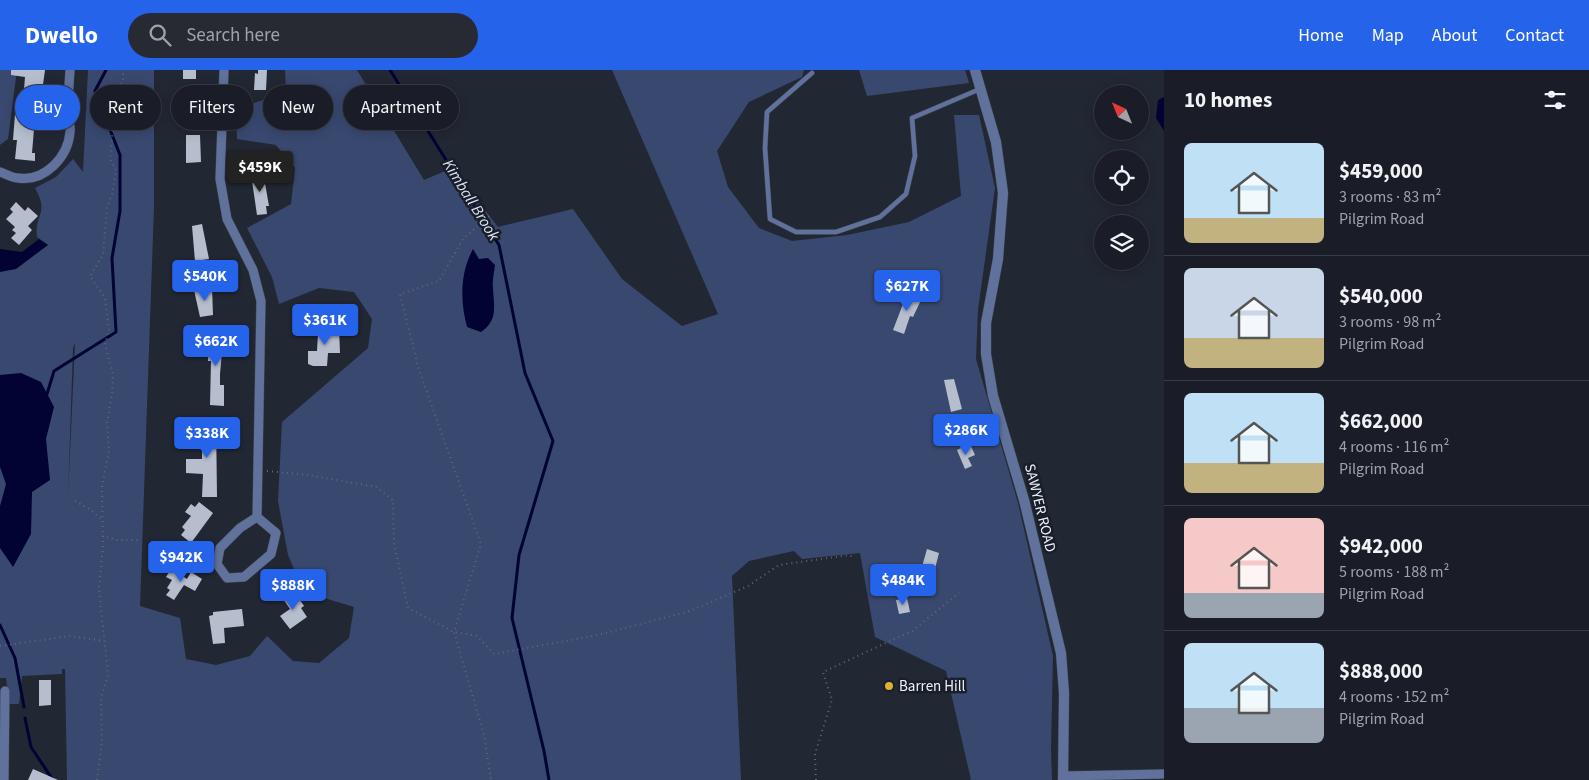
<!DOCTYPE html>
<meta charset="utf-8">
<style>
body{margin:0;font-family:"Source Sans 3",sans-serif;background:#272a33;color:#f1f3f6;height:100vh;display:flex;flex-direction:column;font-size:19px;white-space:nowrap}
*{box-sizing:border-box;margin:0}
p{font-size:16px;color:#9fa2a7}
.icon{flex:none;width:28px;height:28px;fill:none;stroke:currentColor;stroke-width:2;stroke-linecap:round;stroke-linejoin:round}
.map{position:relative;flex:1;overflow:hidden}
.drawer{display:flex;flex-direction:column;background:#1a1d27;width:425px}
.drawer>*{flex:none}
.top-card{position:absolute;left:15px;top:15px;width:475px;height:45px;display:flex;gap:10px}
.needle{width:32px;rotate:317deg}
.controls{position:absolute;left:1094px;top:15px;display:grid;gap:10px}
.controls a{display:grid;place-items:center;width:55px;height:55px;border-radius:50%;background:#1a1d27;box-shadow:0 2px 12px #0003,0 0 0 1px #383b44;font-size:25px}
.price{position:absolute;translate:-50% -42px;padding:0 11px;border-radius:5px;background:#2563eb;color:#fff;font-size:16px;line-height:32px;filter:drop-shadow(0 1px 2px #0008)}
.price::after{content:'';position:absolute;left:50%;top:30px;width:15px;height:11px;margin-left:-8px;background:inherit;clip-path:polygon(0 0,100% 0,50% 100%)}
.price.selected{background:#222;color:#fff}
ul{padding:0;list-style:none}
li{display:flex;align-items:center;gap:15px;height:125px;padding:0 20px}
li+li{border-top:1px solid #383b44}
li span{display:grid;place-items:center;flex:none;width:140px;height:100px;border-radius:8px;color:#555}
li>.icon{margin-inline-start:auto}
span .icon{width:60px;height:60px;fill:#fffc;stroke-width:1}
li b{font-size:21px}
h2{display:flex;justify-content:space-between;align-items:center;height:60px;padding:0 20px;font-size:21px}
.tag{padding:0 18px;border-radius:22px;background:#1a1d27;box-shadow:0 2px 12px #0003,0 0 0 1px #383b44;font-size:18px;line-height:45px}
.tag.selected{background:#2563eb;color:#fff}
header{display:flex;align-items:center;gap:30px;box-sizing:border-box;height:70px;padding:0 25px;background:#2563eb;color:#fff}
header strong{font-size:24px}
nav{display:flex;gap:28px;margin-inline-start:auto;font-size:18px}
.search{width:350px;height:45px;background:#272a33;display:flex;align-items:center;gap:12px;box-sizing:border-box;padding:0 18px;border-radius:28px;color:#9fa2a7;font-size:19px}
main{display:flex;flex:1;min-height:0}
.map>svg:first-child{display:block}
</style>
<header>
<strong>Dwello</strong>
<div class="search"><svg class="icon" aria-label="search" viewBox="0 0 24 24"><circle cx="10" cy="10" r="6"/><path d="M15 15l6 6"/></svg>Search here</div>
<nav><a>Home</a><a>Map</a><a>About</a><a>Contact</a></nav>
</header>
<main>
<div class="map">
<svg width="1164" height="710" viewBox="0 0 1164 710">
<rect width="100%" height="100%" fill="#222734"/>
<!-- green -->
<path fill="#39486f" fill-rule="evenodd" d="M 0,0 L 17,0 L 8,69 L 0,75 Z
M 88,0 L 154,0 L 154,137 L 140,536 L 180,548 L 186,589 L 216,595 L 250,586 L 267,566 L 293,591 L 319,593 L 349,568 L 354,537 L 304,522 L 288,485 L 278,431 L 282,352 L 368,278 L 372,249 L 354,222 L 319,218 L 279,234 L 272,207 L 247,158 L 291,134 L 295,98 L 276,75 L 237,69 L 236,39 L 286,22 L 285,0 L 357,0 L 424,110 L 452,98 L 498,157 L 573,139 L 622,209 L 682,256 L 718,244 L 612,0 L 804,0 L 802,7 L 749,32 L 717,81 L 728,117 L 759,158 L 792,171 L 847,165 L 909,152 L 961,126 L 954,45 L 979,45 L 995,118 L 978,240 L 976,289 L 1018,433 L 1053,586 L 1051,679 L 1052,710 L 971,710 L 946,601 L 875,567 L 860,483 L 802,489 L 794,481 L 749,491 L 732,506 L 741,710 L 67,710 L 65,599 L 62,599 L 62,604 L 22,606 L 19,634 L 9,634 L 6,608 L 0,608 L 0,190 L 48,175 L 37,167 C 34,143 50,145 35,118 L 56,107 L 73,89 L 83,102 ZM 75,273 L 68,426 L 73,278 Z
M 859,0 L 965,0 L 969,13 L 867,26 Z"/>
<!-- water -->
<path fill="#020333" d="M 1164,27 L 1164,61 L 1156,48 L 1158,30 Z
M 39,169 L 48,175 L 16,199 L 0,202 L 0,179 L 22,182 Z
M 473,179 L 479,189 L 488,188 L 495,195 C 494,203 492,211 493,219 C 494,237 498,250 481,262 L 467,257 C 460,231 460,203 473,179 Z
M 21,303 L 41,312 L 54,337 L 46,369 L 50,410 L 32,422 L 31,464 L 13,497 L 0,478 L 0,436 L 6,414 L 0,397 L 0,305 Z"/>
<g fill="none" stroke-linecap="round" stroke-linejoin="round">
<!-- stream -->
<path stroke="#020333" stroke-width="3" d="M 390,0 L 499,175 L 525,303 L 553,371 L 519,485 L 512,548 L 544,681 L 549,710
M 47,324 L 54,301 L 116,262 L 112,188 L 120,141 L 120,85 L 95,21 L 106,0
M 0,555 L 15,588 L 24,637
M 25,648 L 31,677 L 53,710"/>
</g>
<!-- building -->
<path fill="#b6bece" d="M 11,0 L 45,0 L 41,29 L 39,28 L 36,59 L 34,59 L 32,83 L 35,83 L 35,91 L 15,89 L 17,70 L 13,70 L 15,44 L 22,45 L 25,7 L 11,5 Z
M 183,0 L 196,0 L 196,9 L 183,9 Z
M 258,0 L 267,0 L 266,20 L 254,20 L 255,3 L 258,4 Z
M 186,65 L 200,65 L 201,92 L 186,93 Z
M 263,102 L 269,136 L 266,136 L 267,144 L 257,145 L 251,104 Z
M 16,132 L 25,141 L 28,137 L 38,146 L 28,156 L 32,160 L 19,175 L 11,168 L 16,163 L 12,160 L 15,157 L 6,149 L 13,142 L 10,139 Z
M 202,154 L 209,189 L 195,191 L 192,156 Z
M 212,218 L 213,245 L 200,247 L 194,220 Z
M 908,221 L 922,228 L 913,247 L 910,246 L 904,264 L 893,260 Z
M 323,253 L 339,257 L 340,283 L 328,283 L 327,296 L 313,296 L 308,294 L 308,281 L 317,281 L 318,264 L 322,264 Z
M 209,260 L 224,260 L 220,304 L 220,315 L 224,315 L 224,336 L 210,335 L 211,291 L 208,291 Z
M 954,309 L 962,339 L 951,342 L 944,310 Z
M 202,348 L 216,348 L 217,427 L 202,427 L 203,404 L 186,403 L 186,389 L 202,389 Z
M 967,375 L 968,378 L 971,376 L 975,385 L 968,388 L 972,396 L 965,399 L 957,380 Z
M 199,432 L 213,443 L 191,473 L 181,465 L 185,460 L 182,457 L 191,446 L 185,442 L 191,434 L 195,437 Z
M 927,479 L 939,483 L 931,514 L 918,511 Z
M 171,499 L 187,509 L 191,502 L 202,509 L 195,521 L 184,515 L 174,530 L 166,525 L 170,520 L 167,518 L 172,510 L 166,507 Z
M 294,521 L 304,536 L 301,538 L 307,547 L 290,559 L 280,546 L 290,539 L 283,529 Z
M 907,528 L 910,542 L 899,544 L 896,530 Z
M 242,539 L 244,556 L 224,558 L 225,573 L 213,574 L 209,546 L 213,545 L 213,542 Z
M 39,610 L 51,610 L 51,635 L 39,636 Z
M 33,699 L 58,710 L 28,710 Z"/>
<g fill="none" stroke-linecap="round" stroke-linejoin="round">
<defs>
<path id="service" d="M 812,3 L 767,42 L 765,78 L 770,149 L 796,162 L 836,162 L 880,147 L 906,124 L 915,86 L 912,48 L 980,19"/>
<path id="minor" d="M 224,0 L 220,109 L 227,149 L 253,200 L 261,231 L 257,447 L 276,463 L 271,484 L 244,507 L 227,508 L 217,494 L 220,478 L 240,458 L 257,447
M 0,102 C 6,104 12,108 18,108 C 45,112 68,87 70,62 C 71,56 69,49 68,43 C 68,28 69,14 70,0
M 1063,706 L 1164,704
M 4,710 L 5,621"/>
<path id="tertiary" d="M 975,0 L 996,72 L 1003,123 L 998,189 L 986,253 L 986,284 L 993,326 L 1024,430 L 1061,583 L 1064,623 L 1063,710"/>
</defs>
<!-- service casing -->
<use href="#service" stroke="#3e4350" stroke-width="5.5"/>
<!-- minor casing -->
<use href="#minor" stroke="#3e4350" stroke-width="10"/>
<!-- tertiary casing -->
<use href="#tertiary" stroke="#3e4350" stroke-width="11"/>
<!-- path -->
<path stroke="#636773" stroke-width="2" stroke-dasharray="1 4" stroke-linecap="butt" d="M 489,146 L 463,169 L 439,211 L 400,224 L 419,300 L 481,474 L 454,562 L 484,665 L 491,710
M 267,401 L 308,405 L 376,417 L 393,430 L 394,473 L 408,538 L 454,562 L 477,566 L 494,584 L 598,565 L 690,541 L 748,516 L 779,495 L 849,485 L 855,488
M 75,431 L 90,439 L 103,451
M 102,466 L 117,470 L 138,470
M 0,576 L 70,566 L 104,571
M 97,710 L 102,671 L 101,628 L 108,605 L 99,519 L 103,476 L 102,417 L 109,380 L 107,353 L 112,323 L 113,304 L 105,275 L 109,259 L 105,228 L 90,206 L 103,185 L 107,138 L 112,124 L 116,100 L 110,89 L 113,58 L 123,19 L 120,15 L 123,11 L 123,0
M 816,710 L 815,684 L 832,630 L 823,602 L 912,561 L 959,523"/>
<!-- service -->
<use href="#service" stroke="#60719b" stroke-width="4.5"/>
<!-- minor -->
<use href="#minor" stroke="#60719b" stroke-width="9"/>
<!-- tertiary -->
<use href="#tertiary" stroke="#60719b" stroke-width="10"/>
</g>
<!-- markers -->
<circle fill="#dfb034" stroke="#181e2a" stroke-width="2" cx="889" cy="616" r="5"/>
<g text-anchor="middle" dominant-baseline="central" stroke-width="5" stroke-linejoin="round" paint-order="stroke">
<!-- street labels -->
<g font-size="15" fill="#edf1f9" stroke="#181e2a">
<text transform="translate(1040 438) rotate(76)">SAWYER ROAD</text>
</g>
<!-- poi labels -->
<g font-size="15" fill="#edf1f9" stroke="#181e2a" text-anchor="start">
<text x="899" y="616">Barren Hill</text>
</g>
<!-- water labels -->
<g font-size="16" font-style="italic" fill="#dbe2f3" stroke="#181e2a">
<text transform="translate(471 130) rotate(58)">Kimball Brook</text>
</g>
</g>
</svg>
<div class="controls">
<a><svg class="needle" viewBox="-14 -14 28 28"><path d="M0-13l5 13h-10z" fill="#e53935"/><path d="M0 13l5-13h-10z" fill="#9fa2a7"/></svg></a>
<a><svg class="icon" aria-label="locate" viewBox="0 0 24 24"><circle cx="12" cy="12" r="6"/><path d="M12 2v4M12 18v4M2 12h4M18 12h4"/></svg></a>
<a><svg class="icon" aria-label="layers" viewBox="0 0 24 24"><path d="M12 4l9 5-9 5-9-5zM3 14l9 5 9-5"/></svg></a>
</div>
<b class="price selected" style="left:260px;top:123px">$459K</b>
<b class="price" style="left:205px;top:232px">$540K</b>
<b class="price" style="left:907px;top:242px">$627K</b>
<b class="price" style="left:325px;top:276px">$361K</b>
<b class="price" style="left:216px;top:297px">$662K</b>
<b class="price" style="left:966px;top:386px">$286K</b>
<b class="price" style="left:207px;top:389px">$338K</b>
<b class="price" style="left:181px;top:513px">$942K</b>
<b class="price" style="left:903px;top:536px">$484K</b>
<b class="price" style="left:293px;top:541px">$888K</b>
<div class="top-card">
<a class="tag selected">Buy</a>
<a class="tag">Rent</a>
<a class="tag">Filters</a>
<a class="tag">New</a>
<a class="tag">Apartment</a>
</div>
</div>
<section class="drawer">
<h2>10 homes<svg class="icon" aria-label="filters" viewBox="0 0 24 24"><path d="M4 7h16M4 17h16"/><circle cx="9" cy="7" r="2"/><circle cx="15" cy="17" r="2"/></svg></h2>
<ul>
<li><span style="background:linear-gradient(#bfe0f5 75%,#c2b280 0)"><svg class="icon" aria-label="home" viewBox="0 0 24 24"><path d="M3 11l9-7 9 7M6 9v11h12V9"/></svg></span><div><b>$459,000</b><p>3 rooms · 83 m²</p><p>Pilgrim Road</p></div></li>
<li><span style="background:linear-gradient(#c9d6e8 70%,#c2b280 0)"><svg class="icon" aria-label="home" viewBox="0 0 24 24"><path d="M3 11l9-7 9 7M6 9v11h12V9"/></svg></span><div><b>$540,000</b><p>3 rooms · 98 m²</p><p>Pilgrim Road</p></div></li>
<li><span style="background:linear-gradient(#bfe0f5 70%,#c2b280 0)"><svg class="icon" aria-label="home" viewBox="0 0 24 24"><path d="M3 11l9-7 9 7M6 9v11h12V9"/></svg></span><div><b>$662,000</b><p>4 rooms · 116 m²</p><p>Pilgrim Road</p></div></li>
<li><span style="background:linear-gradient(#f6c9c9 75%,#9aa5b1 0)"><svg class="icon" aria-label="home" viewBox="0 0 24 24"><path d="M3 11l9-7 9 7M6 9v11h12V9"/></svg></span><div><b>$942,000</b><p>5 rooms · 188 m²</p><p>Pilgrim Road</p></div></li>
<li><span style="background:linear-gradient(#bfe0f5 65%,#9aa5b1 0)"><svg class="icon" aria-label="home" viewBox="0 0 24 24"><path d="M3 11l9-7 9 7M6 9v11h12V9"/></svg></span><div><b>$888,000</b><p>4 rooms · 152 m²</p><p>Pilgrim Road</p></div></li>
</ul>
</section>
</main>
